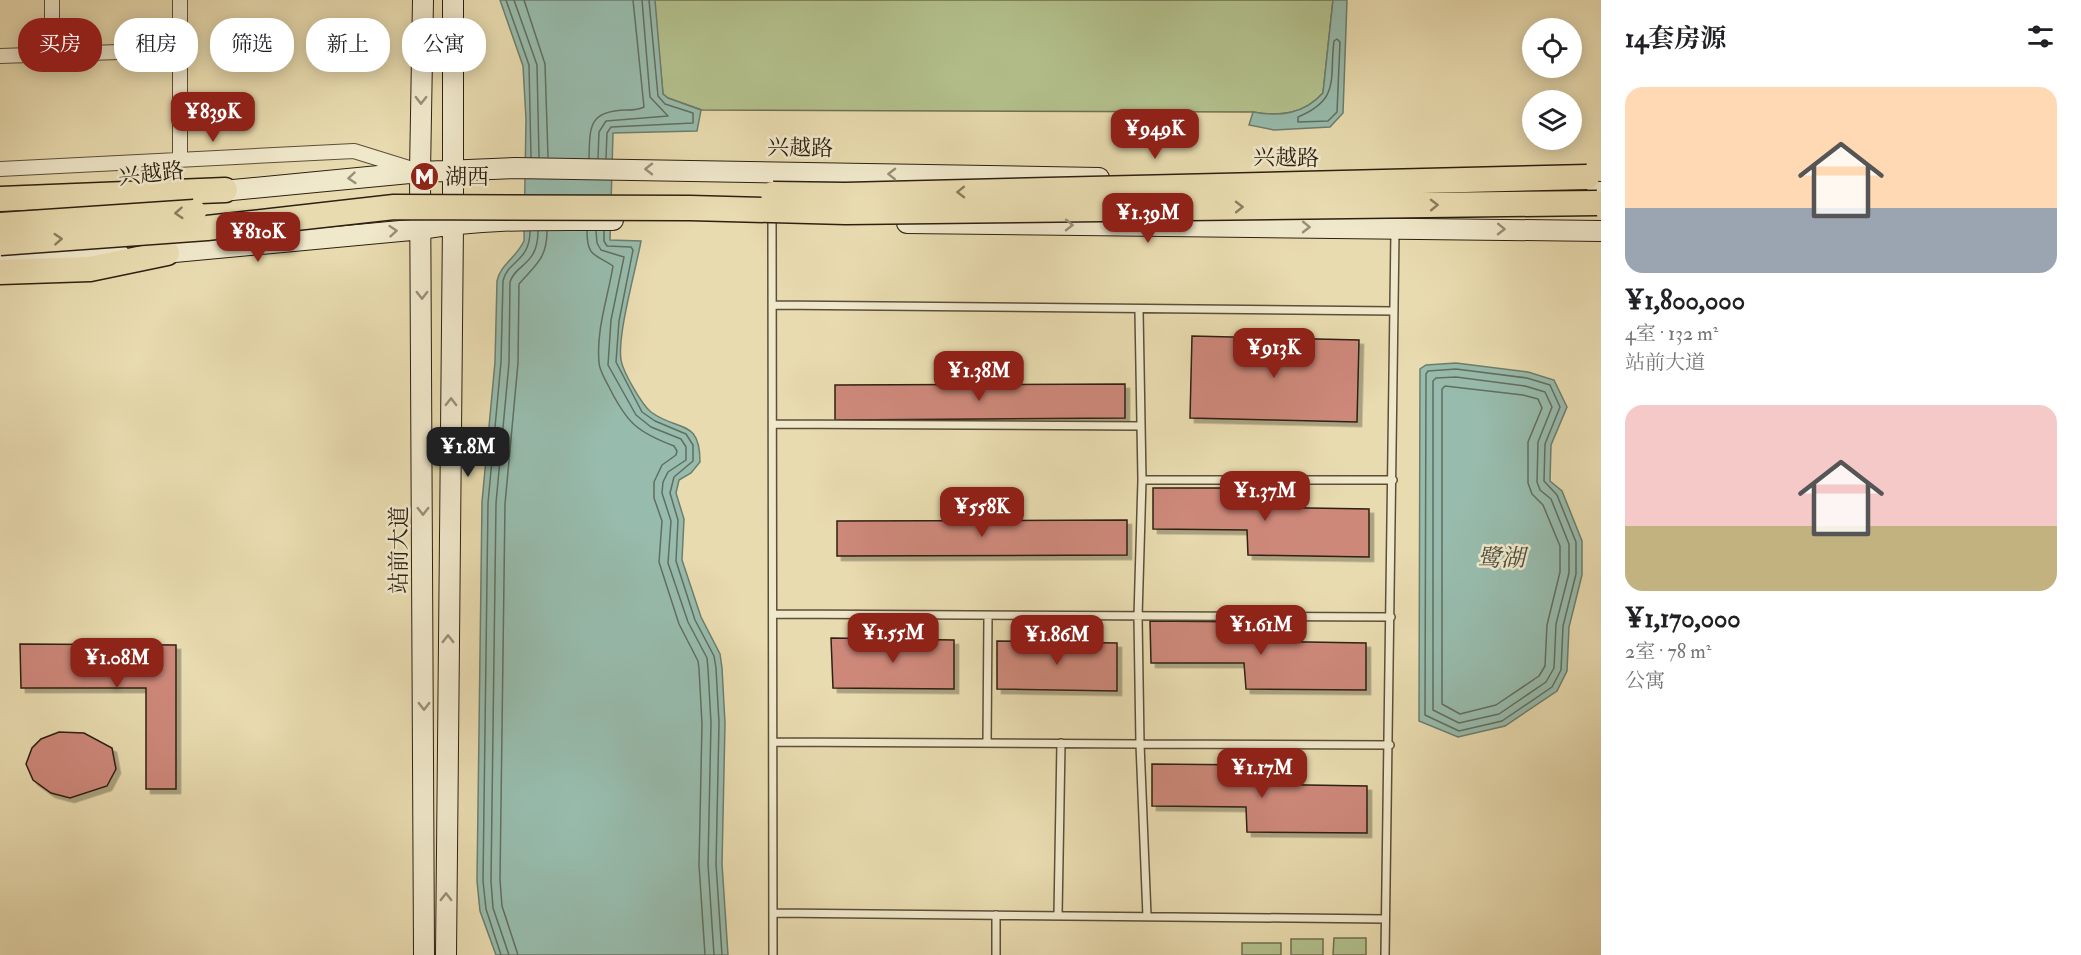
<!DOCTYPE html>
<html lang="zh">
<meta charset="utf-8">
<style>
body{margin:0;font-family:"IM FELL Double Pica","Noto Serif SC",serif;background:#f6f6f6;color:#202124;height:100vh;display:flex;flex-direction:column;font-size:22px;white-space:nowrap}
*{box-sizing:border-box;margin:0}
p{font-size:20px;color:#757577}
.icon{flex:none;width:33px;height:33px;fill:none;stroke:currentColor;stroke-width:2;stroke-linecap:round;stroke-linejoin:round}
.map{position:relative;flex:1;overflow:hidden}
.side{display:flex;flex-direction:column;background:#fff;width:480px}
.side>*{flex:none}
.banner{position:absolute;left:18px;top:18px;width:570px;height:54px;display:flex;gap:12px}
.controls{position:absolute;left:1522px;top:18px;display:grid;gap:12px}
.controls a{display:grid;place-items:center;width:60px;height:60px;border-radius:50%;background:#fff;box-shadow:0 3px 15px #0003;font-size:30px}
.price{position:absolute;translate:-50% -51px;padding:0 14px;border-radius:12px;background:#8f2418;color:#fff;font-size:20px;line-height:39px;filter:drop-shadow(0 2px 3px #0008)}
.price::after{content:'';position:absolute;left:50%;top:36px;width:18px;height:14px;margin-left:-9px;background:inherit;clip-path:polygon(0 0,100% 0,50% 100%)}
.price.selected{background:#222;color:#fff}
ul{padding:0;list-style:none}
li{display:grid;align-content:center;gap:12px;height:318px;padding:0 24px}
li span{display:grid;place-items:center;height:186px;border-radius:18px;color:#555}
li>.icon{margin-inline-start:auto}
span .icon{width:108px;height:108px;fill:#fffc;stroke-width:1}
li b{font-size:26px}
h2{display:flex;justify-content:space-between;align-items:center;height:72px;padding:0 24px;font-size:26px}
.tag{padding:0 21px;border-radius:24px;background:#fff;box-shadow:0 3px 15px #0003;font-size:21px;line-height:54px}
.tag.selected{background:#8f2418;color:#fff}
main{display:flex;flex:1;min-height:0}
.map>svg:first-child{display:block}
</style>
<main>
<div class="map">
<svg width="1601" height="955" viewBox="0 0 1601 955">
<defs>
<filter id="shadow"><feDropShadow dx="4.5" dy="4.5" stdDeviation="0" flood-color="#0004"/></filter>
</defs>
<rect width="100%" height="100%" fill="#e8dbaf"/>
<filter id="stains"><feTurbulence type="fractalNoise" baseFrequency=".00333" numOctaves="4"/><feColorMatrix values="0 0 0 0 .2 0 0 0 0 .09 0 0 0 0 .02 0 0 0 .5 -.17"/></filter>
<radialGradient id="worn" r=".72"><stop offset=".6" stop-color="#630" stop-opacity="0"/><stop offset="1" stop-color="#630" stop-opacity=".3"/></radialGradient>
<!-- green -->
<path fill="#b3c18d" stroke="#707050" stroke-width="1.5" d="M 654,0 L 1333,0 L 1323,93 C 1304,114 1280,117 1253,112 L 702,110 L 668,98 L 663,94 Z
M 1334,938 L 1366,938 L 1366,955 L 1333,955 Z
M 1291,939 L 1323,939 L 1323,955 L 1291,955 Z
M 1242,943 L 1281,943 L 1281,955 L 1242,955 Z"/>
<!-- water -->
<path fill="#97bbac" stroke="#6d7d6e" stroke-width="1.5" d="M 500,0 L 655,0 L 663,94 L 668,98 L 701,110 L 697,131 L 613,133 L 610,240 L 641,241 C 636,269 617,335 621,360 C 623,372 642,405 651,412 C 678,432 700,418 700,462 L 691,473 L 679,480 L 676,493 L 684,519 L 682,560 L 701,617 L 720,654 L 722,668 L 725,723 L 722,864 L 728,955 L 496,955 L 480,911 L 477,881 L 482,502 L 495,362 L 497,281 C 500,265 516,258 524,241 L 526,119 L 523,66 Z
M 1333,0 L 1347,0 L 1343,113 L 1330,127 L 1274,130 L 1249,125 L 1253,112 C 1280,117 1304,114 1323,93 Z
M 1456,363 L 1528,372 L 1554,380 L 1567,407 L 1551,445 L 1550,481 L 1562,491 L 1582,541 L 1582,575 L 1569,627 L 1567,671 L 1557,691 L 1505,726 L 1458,737 L 1419,721 L 1420,369 L 1426,365 Z"/>
<g fill="none" stroke-linecap="round" stroke-linejoin="round">
<!-- shore -->
<path stroke="#626e5f" stroke-width="1.5" d="M 506,0 L 529,65 L 531,157
M 514,0 L 537,65 L 539,157
M 524,0 L 545,64 L 548,157
M 1337,39 L 1340,42 L 1337,112 L 1328,121 L 1298,122 L 1298,117 C 1341,99 1329,79 1334,41 Z
M 589,158 C 590,127 588,111 626,110 C 632,110 639,110 644,107 L 633,0
M 598,158 L 599,132 L 606,121 L 668,116 L 650,97 L 642,0
M 606,158 L 607,133 L 611,127 L 693,123 L 693,113 L 665,104 L 658,96 L 649,0
M 587,231 C 587,258 596,254 613,266 C 608,297 596,330 599,362 C 599,370 605,379 609,387 C 627,423 637,432 674,446 L 677,451 L 676,455 L 662,465 L 654,482 L 654,498 L 662,521 L 659,562 L 679,624 L 698,661 L 699,669 L 702,724 L 699,865 L 705,955
M 596,231 L 597,243 L 601,250 L 624,257 L 611,320 L 608,365 L 636,415 L 651,427 L 681,439 L 686,447 L 686,460 L 668,472 L 663,482 L 662,493 L 671,521 L 668,563 L 688,622 L 707,658 L 708,669 L 711,723 L 708,864 L 714,955
M 604,231 L 604,241 L 607,246 L 631,247 L 633,250 L 619,321 L 616,362 L 642,412 L 655,421 L 686,434 L 693,445 L 693,461 L 674,477 L 670,493 L 678,520 L 676,561 L 695,620 L 714,656 L 716,668 L 719,723 L 716,864 L 722,955
M 1456,369 L 1527,378 L 1550,385 L 1560,407 L 1545,444 L 1544,481 L 1557,495 L 1576,542 L 1576,574 L 1563,626 L 1561,670 L 1552,687 L 1502,721 L 1459,731 L 1425,715 L 1426,374 L 1428,371 Z
M 1456,377 L 1525,386 L 1545,392 L 1552,407 L 1538,442 L 1537,482 L 1540,490 L 1551,499 L 1569,544 L 1569,573 L 1556,624 L 1554,668 L 1546,682 L 1499,714 L 1459,723 L 1433,710 L 1433,381 L 1436,378 Z
M 1445,386 L 1523,395 L 1538,399 L 1542,408 L 1528,442 L 1528,483 L 1532,494 L 1543,505 L 1560,546 L 1560,572 L 1547,625 L 1545,666 L 1539,676 L 1496,705 L 1460,714 L 1442,704 L 1442,389 Z
M 501,955 L 486,909 L 483,881 L 488,503 L 501,362 L 503,281 C 507,261 530,262 530,231
M 509,955 L 493,908 L 491,881 L 496,503 L 509,363 L 510,282 C 516,263 538,266 538,231
M 518,955 L 502,906 L 500,880 L 505,504 L 518,363 L 519,284 C 535,265 547,259 547,231"/>
</g>
<!-- building -->
<path fill="#cd887a" stroke="#2e2012" stroke-width="1.5" filter="url(#shadow)" d="M 1192,336 L 1359,340 L 1357,422 L 1190,418 Z
M 1125,384 L 1125,418 L 835,420 L 835,385 Z
M 1153,488 L 1257,488 L 1256,507 L 1369,509 L 1369,557 L 1248,555 L 1247,530 L 1153,529 Z
M 1127,520 L 1127,555 L 837,556 L 837,521 Z
M 1150,621 L 1254,622 L 1253,641 L 1366,643 L 1366,690 L 1246,689 L 1244,663 L 1151,663 Z
M 831,638 L 954,640 L 954,689 L 833,688 Z
M 997,641 L 1117,643 L 1117,691 L 997,689 Z
M 20,644 L 176,645 L 176,789 L 146,789 L 146,688 L 21,688 Z
M 59,732 L 84,733 L 112,748 L 116,769 L 107,786 L 70,798 L 51,793 L 33,780 L 26,764 L 32,748 L 41,739 Z
M 1152,764 L 1255,765 L 1254,784 L 1367,786 L 1367,833 L 1247,832 L 1246,807 L 1152,806 Z"/>
<g fill="none" stroke-linecap="round" stroke-linejoin="round">
<defs>
<path id="service" d="M 772,221 L 773,955
M 773,305 L 1394,311
M 1139,311 L 1142,480
M 773,424 L 1141,426
M 774,614 L 1391,617
M 773,742 L 1140,744 L 1138,617 L 1142,480 L 1393,480
M 987,743 L 988,616
M 774,913 L 1385,919
M 996,915 L 996,955
M 1058,915 L 1061,743
M 1147,916 L 1140,744 L 1390,745
M 1385,955 L 1395,232"/>
<path id="minor" d="M 52,0 L 52,54
M 180,0 L 180,160
M 0,56 L 119,52
M 0,169 L 354,151 L 412,169"/>
<path id="secondary" d="M 423,0 L 420,172 L 424,955
M 1528,189 L 1601,192
M 212,192 L 420,172 L 515,168 L 1099,178
M 907,223 L 1601,231
M 153,254 L 422,229 C 485,218 549,220 613,220
M 0,260 L 120,255
M 446,955 L 453,223 L 453,0"/>
<path id="trunk" d="M 0,199 L 225,190
M 0,272 L 90,269 L 167,253"/>
</defs>
<!-- service casing -->
<use href="#service" stroke="#5c4f39" stroke-width="10"/>
<!-- minor casing -->
<use href="#minor" stroke="#5c4f39" stroke-width="16"/>
<!-- secondary casing -->
<use href="#secondary" stroke="#2e2012" stroke-width="22"/>
<!-- trunk casing -->
<use href="#trunk" stroke="#2e2012" stroke-width="27"/>
<!-- service -->
<use href="#service" stroke="#f0e8cb" stroke-width="7"/>
<!-- minor -->
<use href="#minor" stroke="#f0e8cb" stroke-width="14"/>
<!-- secondary -->
<use href="#secondary" stroke="#f0e8cb" stroke-width="20"/>
<!-- trunk -->
<use href="#trunk" stroke="#e8dbaf" stroke-width="24"/>
<defs>
<path id="trunk-bridge" d="M 773,194 L 845,195 L 1587,177
M 0,225 L 194,212
M 0,243 L 207,228 L 394,207 L 690,208 L 846,212 L 1597,203"/>
</defs>
<!-- trunk-bridge casing -->
<use href="#trunk-bridge" stroke="#2e2012" stroke-width="27" stroke-linecap="butt"/>
<!-- trunk-bridge -->
<use href="#trunk-bridge" stroke="#e8dbaf" stroke-width="24"/>
</g>
<!-- one-way arrows -->
<defs><path id="oneway-chevron" d="M-2-3.5L2.5 0L-2 3.5" fill="none" stroke-width="1.6" stroke-linecap="round" stroke-linejoin="round" transform="scale(1.5)"/></defs>
<g stroke="#998e78">
<use href="#oneway-chevron" transform="translate(421 100) rotate(91)"/>
<use href="#oneway-chevron" transform="translate(649 169) rotate(-180)"/>
<use href="#oneway-chevron" transform="translate(892 174) rotate(-179)"/>
<use href="#oneway-chevron" transform="translate(352 178) rotate(175)"/>
<use href="#oneway-chevron" transform="translate(1069 225) rotate(1)"/>
<use href="#oneway-chevron" transform="translate(1306 227) rotate(1)"/>
<use href="#oneway-chevron" transform="translate(1501 229) rotate(1)"/>
<use href="#oneway-chevron" transform="translate(393 231) rotate(-5)"/>
<use href="#oneway-chevron" transform="translate(422 295) rotate(90)"/>
<use href="#oneway-chevron" transform="translate(451 402) rotate(-89)"/>
<use href="#oneway-chevron" transform="translate(423 511) rotate(90)"/>
<use href="#oneway-chevron" transform="translate(448 639) rotate(-90)"/>
<use href="#oneway-chevron" transform="translate(424 706) rotate(90)"/>
<use href="#oneway-chevron" transform="translate(446 897) rotate(-90)"/>
</g>
<g stroke="#8b7e60">
<use href="#oneway-chevron" transform="translate(961 192) rotate(179)"/>
<use href="#oneway-chevron" transform="translate(1434 205) rotate(-1)"/>
<use href="#oneway-chevron" transform="translate(1239 207) rotate(-1)"/>
<use href="#oneway-chevron" transform="translate(179 213) rotate(176)"/>
<use href="#oneway-chevron" transform="translate(58 239) rotate(-4)"/>
</g>
<!-- icons -->
<defs>
<symbol id="metro-disc" viewBox="-11 -11 22 22"><circle r="9.5" fill="#8f2418" stroke="#f0e8cb"/><path d="M-5.5 5V-5H-3L0 0L3-5H5.5V5H3V-.5L0 4L-3-.5V5Z" fill="#fff"/></symbol>
</defs>
<g fill-rule="evenodd">
<use href="#metro-disc" x="408" y="160" width="33" height="33"/>
</g>
<g text-anchor="middle" dominant-baseline="central" stroke-width="5" stroke-linejoin="round" paint-order="stroke">
<!-- street labels -->
<g font-size="22" fill="#2e2012" stroke="#f0e8cb">
<text transform="translate(800 148) rotate(1)">兴越路</text>
<text transform="translate(1286 158) rotate(1)">兴越路</text>
<text transform="translate(151 174) rotate(-6)">兴越路</text>
<text transform="translate(399 550) rotate(-90)">站前大道</text>
</g>
<!-- poi labels -->
<g font-size="22" fill="#2e2012" stroke="#f0e8cb" text-anchor="start">
<text x="445" y="177">湖西</text>
</g>
<!-- water labels -->
<g font-size="24" font-style="italic" fill="#4e4e40" stroke="#f0e8cb">
<text x="1501" y="558">鹭湖</text>
</g>
</g>
<rect width="100%" height="100%" filter="url(#stains)"/>
<rect width="100%" height="100%" fill="url(#worn)"/>
</svg>
<div class="controls">
<a><svg class="icon" aria-label="locate" viewBox="0 0 24 24"><circle cx="12" cy="12" r="6"/><path d="M12 2v4M12 18v4M2 12h4M18 12h4"/></svg></a>
<a><svg class="icon" aria-label="layers" viewBox="0 0 24 24"><path d="M12 4l9 5-9 5-9-5zM3 14l9 5 9-5"/></svg></a>
</div>
<b class="price" style="left:213px;top:143px">¥839K</b>
<b class="price" style="left:1155px;top:160px">¥949K</b>
<b class="price" style="left:1148px;top:244px">¥1.39M</b>
<b class="price" style="left:258px;top:263px">¥810K</b>
<b class="price" style="left:1274px;top:379px">¥913K</b>
<b class="price" style="left:979px;top:402px">¥1.38M</b>
<b class="price selected" style="left:468px;top:478px">¥1.8M</b>
<b class="price" style="left:1265px;top:522px">¥1.37M</b>
<b class="price" style="left:982px;top:538px">¥558K</b>
<b class="price" style="left:1261px;top:656px">¥1.61M</b>
<b class="price" style="left:893px;top:664px">¥1.55M</b>
<b class="price" style="left:1057px;top:666px">¥1.86M</b>
<b class="price" style="left:117px;top:689px">¥1.08M</b>
<b class="price" style="left:1262px;top:799px">¥1.17M</b>
<div class="banner">
<a class="tag selected">买房</a>
<a class="tag">租房</a>
<a class="tag">筛选</a>
<a class="tag">新上</a>
<a class="tag">公寓</a>
</div>
</div>
<section class="side">
<h2>14套房源<svg class="icon" aria-label="filters" viewBox="0 0 24 24"><path d="M4 7h16M4 17h16"/><circle cx="9" cy="7" r="2"/><circle cx="15" cy="17" r="2"/></svg></h2>
<ul>
<li><span style="background:linear-gradient(#ffd9b3 65%,#9aa5b1 0)"><svg class="icon" aria-label="home" viewBox="0 0 24 24"><path d="M3 11l9-7 9 7M6 9v11h12V9"/></svg></span><div><b>¥1,800,000</b><p>4室 · 132 m²</p><p>站前大道</p></div></li>
<li><span style="background:linear-gradient(#f6c9c9 65%,#c2b280 0)"><svg class="icon" aria-label="home" viewBox="0 0 24 24"><path d="M3 11l9-7 9 7M6 9v11h12V9"/></svg></span><div><b>¥1,170,000</b><p>2室 · 78 m²</p><p>公寓</p></div></li>
</ul>
</section>
</main>
